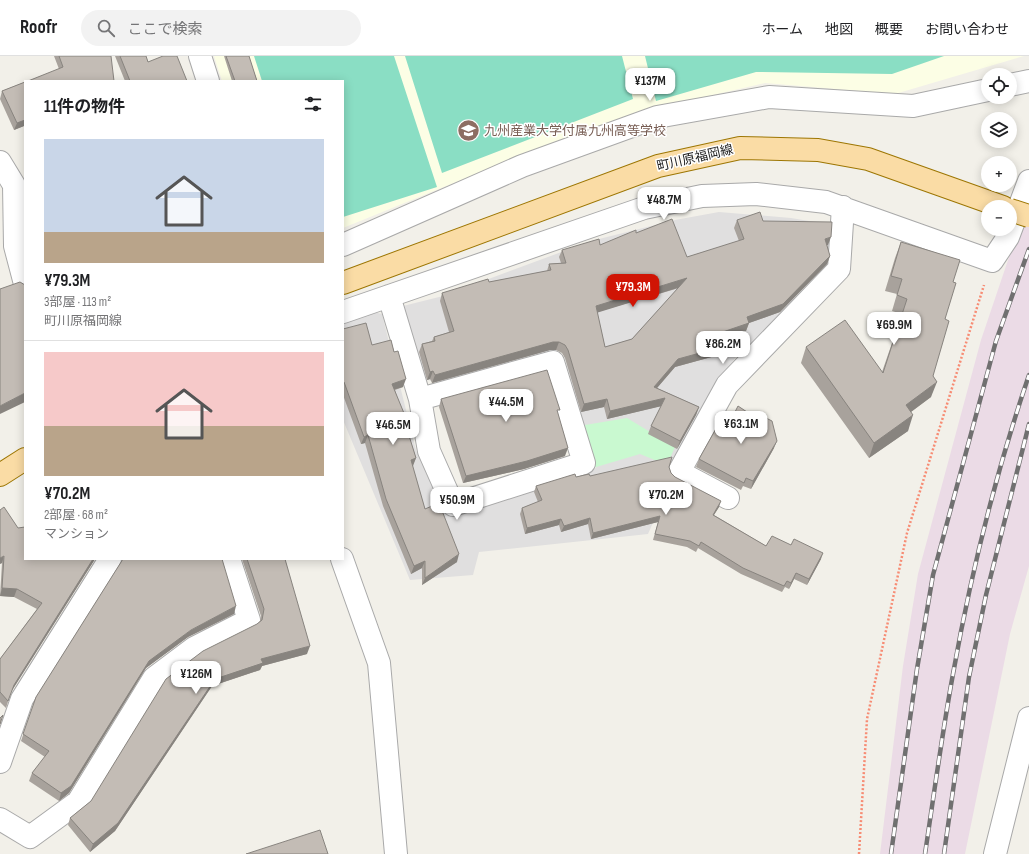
<!DOCTYPE html>
<html lang="ja">
<meta charset="utf-8">
<style>
body{margin:0;font-family:"Sofia Sans Condensed","Noto Sans JP",sans-serif;background:#f2f2f2;color:#202124;height:100vh;display:flex;flex-direction:column;font-size:15px;white-space:nowrap}
*{box-sizing:border-box;margin:0}
p{font-size:13px;color:#757577}
.icon{flex:none;width:22px;height:22px;fill:none;stroke:currentColor;stroke-width:2;stroke-linecap:round;stroke-linejoin:round}
.map{position:relative;flex:1;overflow:hidden}
.drawer{position:absolute;left:24px;top:24px;width:320px;height:480px;display:flex;flex-direction:column;background:#fff;border-radius:0px;box-shadow:0 2px 10px #0003}
.drawer>*{flex:none}
.buttons{position:absolute;left:981px;top:12px;display:grid;gap:8px}
.buttons a{display:grid;place-items:center;width:36px;height:36px;border-radius:50%;background:#fff;box-shadow:0 2px 10px #0003;font-size:20px}
.price{position:absolute;translate:-50% -34px;padding:0 9px;border-radius:8px;background:#fff;color:#222;font-size:13px;line-height:26px;filter:drop-shadow(0 1px 2px #0008)}
.price::after{content:'';position:absolute;left:50%;top:24px;width:12px;height:9px;margin-left:-6px;background:inherit;clip-path:polygon(0 0,100% 0,50% 100%)}
.price.current{background:#d01404;color:#fff}
ul{padding:0;list-style:none}
li{display:grid;align-content:center;gap:8px;height:212px;padding:0 20px}
li+li{border-top:1px solid #e0e0e0}
li span{display:grid;place-items:center;height:124px;border-radius:0px;color:#555}
li>.icon{margin-inline-start:auto}
span .icon{width:72px;height:72px;fill:#fffc;stroke-width:1}
li b{font-size:17px}
h2{display:flex;justify-content:space-between;align-items:center;height:48px;padding:0 20px;font-size:17px}
header{display:flex;align-items:center;gap:24px;box-sizing:border-box;height:56px;padding:0 20px;background:#fff;border-bottom:1px solid #e0e0e0}
header strong{font-size:19px}
nav{display:flex;gap:22px;margin-inline-start:auto;font-size:14px}
.search{width:280px;height:36px;background:#f2f2f2;display:flex;align-items:center;gap:10px;box-sizing:border-box;padding:0 14px;border-radius:22px;color:#757577;font-size:15px}
.map>svg:first-child{display:block}
</style>
<header>
<strong>Roofr</strong>
<div class="search"><svg class="icon" aria-label="search" viewBox="0 0 24 24"><circle cx="10" cy="10" r="6"/><path d="M15 15l6 6"/></svg>ここで検索</div>
<nav><a>ホーム</a><a>地図</a><a>概要</a><a>お問い合わせ</a></nav>
</header>
<div class="map">
<svg width="1029" height="798" viewBox="0 0 1029 798">
<rect width="100%" height="100%" fill="#f2f0e9"/>
<!-- residential -->
<path fill="#e0dfdf" d="M 719,156 L 791,162 L 827,168 L 834,198 L 832,210 L 765,278 L 739,296 L 705,347 L 648,478 L 479,496 L 473,519 L 410,524 L 343,364 L 343,264 L 370,255 L 382,258 L 416,394 L 446,458 L 596,412 L 562,293 L 512,308 L 443,336 L 438,325 L 425,324 L 403,250 L 443,240 L 591,185 L 675,164 Z"/>
<!-- industrial -->
<path fill="#ebdbe6" d="M 1029,142 L 1029,510 L 1010,578 L 965,798 L 880,798 L 903,610 L 918,518 L 981,284 Z"/>
<!-- education -->
<path fill="#fcfee5" d="M 214,0 L 1024,0 L 895,38 L 765,27 L 665,50 L 522,99 L 343,172 L 343,25 L 222,25 Z"/>
<!-- park -->
<path fill="#c9f9d0" d="M 627,362 L 675,391 L 667,409 L 640,398 L 586,414 L 579,370 Z"/>
<!-- pitch -->
<path fill="#8adec4" d="M 254,0 L 394,0 L 437,131 L 343,161 L 343,25 L 262,25 Z
M 405,0 L 622,0 L 633,43 L 442,117 Z
M 645,0 L 944,0 L 892,18 L 756,16 L 656,45 Z"/>
<g fill="none" stroke-linecap="round" stroke-linejoin="round">
<defs>
<path id="minor" d="M 200,0 L 208,25
M 1010,29 L 1029,25
M 0,106 L 14,129 L 15,190 L 25,228
M 343,189 L 522,110 L 657,61 L 769,41 L 913,50 L 988,34
M 389,240 L 420,343 L 429,395 L 453,449 L 584,407 L 553,306 L 420,343
M 343,256 L 644,152 L 702,140 L 756,138 L 826,146 L 992,205 L 1008,181 L 1029,125
M 728,442 L 679,416 L 727,329 L 839,213 L 843,151
M 342,503 L 379,607 L 396,798
M 0,706 L 22,643 L 110,503
M 0,763 L 30,781 L 78,746 L 154,622 L 194,592 L 249,564 L 229,503
M 995,798 L 1029,662"/>
<path id="major" d="M 343,227 L 658,110 L 740,92 L 818,94 L 868,103 L 1003,151
M 0,419 L 25,403"/>
</defs>
<!-- minor casing -->
<use href="#minor" stroke="#a9a9a9" stroke-width="24"/>
<!-- major casing -->
<use href="#major" stroke="#9d7603" stroke-width="24"/>
<!-- path -->
<path stroke="#f78c74" stroke-width="2.5" stroke-dasharray="2 2" stroke-linecap="butt" d="M 859,798 L 867,663 L 907,477 L 984,229"/>
<!-- minor -->
<use href="#minor" stroke="#fff" stroke-width="22"/>
<!-- major -->
<use href="#major" stroke="#fadca5" stroke-width="22"/>
<defs>
<path id="rail" d="M 891,798 L 917,613 L 933,519 L 996,285 L 1029,193
M 925,798 C 934,738 942,678 953,618 C 971,517 996,416 1029,319
M 944,798 L 969,621 L 986,539 L 1029,368"/>
</defs>
<!-- rail casing -->
<use href="#rail" stroke="#707070" stroke-width="4.5"/>
<!-- rail -->
<use href="#rail" stroke="#fff" stroke-width="3" stroke-dasharray="9" stroke-linecap="butt"/>
<defs>
<path id="major-bridge" d="M 1010,154 L 1029,160"/>
</defs>
<!-- major-bridge casing -->
<use href="#major-bridge" stroke="#9d7603" stroke-width="24" stroke-linecap="butt"/>
<!-- major-bridge -->
<use href="#major-bridge" stroke="#fadca5" stroke-width="22"/>
</g>
<!-- wall -->
<path fill="#a8a29c" fill-rule="evenodd" d="M 54,0 L 111,0 L 59,13 Z
M 115,0 L 146,0 L 148,6 L 187,25 L 125,25 Z
M 224,0 L 249,0 L 257,25 L 232,25 Z
M 25,26 L 25,77 L 24,70 L 14,74 L 0,43 L 2,35 Z
M 737,164 L 763,165 L 828,189 L 827,189 L 830,200 L 827,208 L 780,256 L 749,267 L 746,275 L 716,286 L 718,292 L 715,300 L 675,311 L 657,332 L 699,351 L 696,359 L 677,393 L 648,378 L 651,370 L 661,350 L 607,363 L 604,351 L 581,356 L 565,302 L 562,297 L 556,294 L 550,294 L 432,327 L 430,323 L 427,324 L 419,296 L 422,288 L 432,285 L 434,281 L 449,276 L 440,245 L 442,237 L 489,226 L 547,215 L 549,208 L 561,207 L 559,201 L 562,194 L 600,189 L 636,177 L 687,201 L 739,185 L 734,172 ZM 679,232 L 632,283 L 605,291 L 597,256 Z
M 901,186 L 953,226 L 933,320 L 931,341 L 911,356 L 908,375 L 869,402 L 801,307 L 806,291 L 882,316 L 902,258 L 892,255 L 897,238 L 885,235 L 895,202 Z
M 343,273 L 372,289 L 403,331 L 395,334 L 416,402 L 412,410 L 425,453 L 457,506 L 422,529 L 422,512 L 411,518 L 383,450 L 365,387 L 361,388 L 343,339 Z
M 441,343 L 558,359 L 565,400 L 524,413 L 463,427 L 439,351 Z
M 756,362 L 774,392 L 751,433 L 743,430 L 741,434 L 696,411 L 699,403 L 730,366 Z
M 669,411 L 671,417 L 675,421 L 719,451 L 714,459 L 766,490 L 821,503 L 807,529 L 794,523 L 789,533 L 785,531 L 782,536 L 741,518 L 698,492 L 696,496 L 687,491 L 653,484 L 658,466 L 591,483 L 588,468 L 561,476 L 559,469 L 525,478 L 520,458 L 522,452 L 538,446 L 534,436 L 536,430 L 576,421 L 590,420 Z
M 18,472 L 95,503 L 11,636 L 6,652 L 0,646 L 0,603 L 37,553 L 14,541 L 0,540 L 2,507 L 0,508 Z
M 242,503 L 285,503 L 307,598 L 262,610 L 260,614 L 212,630 L 115,775 L 90,796 L 68,769 L 70,762 L 91,745 L 260,565 L 261,560 Z
M 234,558 L 188,581 L 146,612 L 69,737 L 59,745 L 29,725 L 32,717 L 45,701 L 21,685 L 36,641 Z"/>
<!-- shaded-wall -->
<path fill="#88847f" d="M 25,64 L 25,68 L 24,70 L 14,74 L 17,67 Z
M 831,181 L 828,189 L 822,191 L 825,183 Z
M 830,200 L 827,208 L 780,256 L 749,267 L 746,275 L 711,287 L 714,279 L 747,261 Z
M 687,222 L 684,230 L 593,258 L 596,250 Z
M 553,286 L 559,286 L 556,294 L 550,294 L 432,327 L 435,319 Z
M 718,292 L 715,300 L 675,311 L 651,339 L 654,331 L 678,303 Z
M 433,315 L 430,323 L 427,324 L 430,316 Z
M 406,323 L 403,331 L 389,335 L 392,328 Z
M 937,326 L 931,341 L 900,364 L 906,349 Z
M 25,337 L 25,346 L 0,358 L 0,350 Z
M 665,342 L 662,350 L 607,363 L 610,355 Z
M 607,343 L 604,351 L 581,356 L 584,348 Z
M 699,351 L 696,359 L 677,393 L 680,385 Z
M 913,359 L 908,375 L 869,402 L 874,387 Z
M 368,379 L 365,387 L 361,388 L 364,381 Z
M 777,385 L 774,392 L 751,433 L 753,425 Z
M 568,392 L 565,400 L 524,413 L 463,427 L 466,420 Z
M 416,402 L 413,410 L 408,412 L 411,404 Z
M 721,445 L 719,451 L 710,465 L 713,459 Z
M 660,460 L 658,466 L 591,483 L 593,477 Z
M 590,462 L 588,468 L 561,476 L 564,470 Z
M 561,463 L 559,469 L 525,478 L 527,472 Z
M 823,497 L 821,503 L 807,529 L 809,523 Z
M 459,498 L 457,506 L 422,529 L 425,522 Z
M 4,500 L 2,507 L 0,508 L 0,502 Z
M 93,503 L 95,503 L 11,636 L 14,629 Z
M 425,505 L 422,512 L 411,518 L 414,510 Z
M 796,517 L 794,523 L 789,533 L 791,527 Z
M 2,532 L 17,533 L 14,541 L 0,540 Z
M 236,550 L 234,558 L 188,581 L 146,612 L 69,737 L 59,745 L 61,737 L 149,605 L 191,574 Z
M 310,590 L 307,598 L 262,610 L 260,614 L 212,630 L 115,775 L 90,796 L 93,788 L 215,623 L 261,603 Z"/>
<!-- building -->
<path fill="#c3bcb5" stroke="#88847f" fill-rule="evenodd" d="M 59,0 L 111,0 L 114,25 L 28,25 L 63,11 Z
M 120,0 L 146,0 L 148,6 L 163,0 L 177,0 L 187,25 L 130,25 Z
M 226,0 L 249,0 L 257,25 L 235,25 Z
M 25,26 L 25,64 L 17,67 L 2,35 Z
M 760,156 L 763,165 L 832,166 L 831,181 L 825,183 L 830,200 L 783,248 L 747,261 L 749,267 L 714,279 L 718,292 L 678,303 L 654,331 L 699,351 L 680,385 L 651,370 L 665,342 L 610,355 L 607,343 L 584,348 L 568,294 L 565,289 L 559,286 L 553,286 L 435,319 L 433,315 L 430,316 L 422,288 L 435,285 L 434,281 L 454,275 L 442,237 L 488,223 L 489,226 L 551,214 L 549,208 L 566,207 L 562,194 L 599,183 L 600,189 L 636,174 L 636,177 L 672,163 L 687,201 L 744,183 L 737,164 ZM 687,222 L 632,283 L 605,291 L 596,250 Z
M 901,186 L 960,204 L 953,226 L 956,227 L 945,263 L 949,265 L 933,320 L 937,326 L 906,349 L 913,359 L 874,387 L 806,291 L 845,264 L 883,317 L 907,243 L 897,239 L 902,223 L 891,220 Z
M 20,226 L 25,229 L 25,337 L 0,350 L 0,233 Z
M 366,267 L 372,289 L 391,284 L 394,296 L 398,295 L 406,323 L 392,328 L 408,367 L 405,367 L 416,402 L 411,404 L 425,453 L 439,447 L 459,498 L 425,522 L 425,505 L 414,510 L 386,443 L 368,379 L 364,381 L 344,326 L 343,326 L 343,273 Z
M 547,314 L 560,354 L 557,354 L 568,392 L 527,405 L 466,420 L 441,343 Z
M 738,350 L 756,362 L 758,358 L 772,365 L 777,385 L 753,425 L 746,422 L 744,427 L 699,403 L 722,362 L 730,366 Z
M 672,401 L 669,411 L 671,417 L 675,421 L 721,445 L 713,459 L 766,490 L 772,480 L 791,489 L 794,483 L 823,497 L 809,523 L 796,517 L 791,527 L 787,525 L 784,530 L 743,512 L 701,486 L 699,490 L 690,485 L 655,478 L 660,460 L 593,477 L 590,462 L 564,470 L 561,463 L 527,472 L 522,452 L 542,444 L 536,430 L 575,418 L 576,421 L 589,418 L 590,420 Z
M 4,451 L 18,472 L 25,471 L 25,503 L 93,503 L 14,629 L 8,645 L 0,636 L 0,603 L 42,547 L 17,533 L 2,532 L 4,500 L 0,502 L 0,454 Z
M 123,503 L 222,503 L 236,550 L 191,574 L 149,605 L 71,730 L 61,737 L 32,717 L 49,695 L 23,678 L 36,641 Z
M 247,503 L 285,503 L 310,590 L 261,603 L 263,607 L 215,623 L 118,767 L 93,788 L 70,762 L 91,745 L 166,623 L 203,595 L 257,568 L 262,564 L 264,553 Z
M 3,659 L 0,668 L 0,662 Z
M 320,774 L 328,798 L 246,798 Z"/>
<!-- icons -->
<defs>
<symbol id="school-disc" viewBox="-11 -11 22 22"><circle r="9.5" fill="#8d6e63" stroke="#fff"/><path d="M0-5L7-2L0 1L-7-2ZM-4 1L0 2.5L4 1V4Q0 6-4 4Z" fill="#fff"/></symbol>
</defs>
<g fill-rule="evenodd">
<use href="#school-disc" x="456" y="62" width="25" height="25"/>
</g>
<g text-anchor="middle" dominant-baseline="central" stroke-width="3" stroke-linejoin="round" paint-order="stroke">
<!-- education labels -->
<g font-size="13" fill="#785e54" stroke="#fff" text-anchor="start">
<text x="484" y="75">九州産業大学付属九州高等学校</text>
</g>
<!-- street labels -->
<g font-size="13" fill="#222" stroke="#fff">
<text transform="translate(695 102) rotate(-13)">町川原福岡線</text>
</g>
</g>
</svg>
<div class="buttons">
<a><svg class="icon" aria-label="locate" viewBox="0 0 24 24"><circle cx="12" cy="12" r="6"/><path d="M12 2v4M12 18v4M2 12h4M18 12h4"/></svg></a>
<a><svg class="icon" aria-label="layers" viewBox="0 0 24 24"><path d="M12 4l9 5-9 5-9-5zM3 14l9 5 9-5"/></svg></a>
<a>+</a>
<a>−</a>
</div>
<b class="price" style="left:650px;top:46px">¥137M</b>
<b class="price" style="left:664px;top:165px">¥48.7M</b>
<b class="price current" style="left:633px;top:252px">¥79.3M</b>
<b class="price" style="left:894px;top:290px">¥69.9M</b>
<b class="price" style="left:723px;top:309px">¥86.2M</b>
<b class="price" style="left:506px;top:367px">¥44.5M</b>
<b class="price" style="left:741px;top:389px">¥63.1M</b>
<b class="price" style="left:393px;top:390px">¥46.5M</b>
<b class="price" style="left:666px;top:460px">¥70.2M</b>
<b class="price" style="left:457px;top:465px">¥50.9M</b>
<b class="price" style="left:196px;top:639px">¥126M</b>
<section class="drawer">
<h2>11件の物件<svg class="icon" aria-label="filters" viewBox="0 0 24 24"><path d="M4 7h16M4 17h16"/><circle cx="9" cy="7" r="2"/><circle cx="15" cy="17" r="2"/></svg></h2>
<ul>
<li><span style="background:linear-gradient(#c9d6e8 75%,#b9a48a 0)"><svg class="icon" aria-label="home" viewBox="0 0 24 24"><path d="M3 11l9-7 9 7M6 9v11h12V9"/></svg></span><div><b>¥79.3M</b><p>3部屋 · 113 m²</p><p>町川原福岡線</p></div></li>
<li><span style="background:linear-gradient(#f6c9c9 60%,#b9a48a 0)"><svg class="icon" aria-label="home" viewBox="0 0 24 24"><path d="M3 11l9-7 9 7M6 9v11h12V9"/></svg></span><div><b>¥70.2M</b><p>2部屋 · 68 m²</p><p>マンション</p></div></li>
</ul>
</section>
</div>
